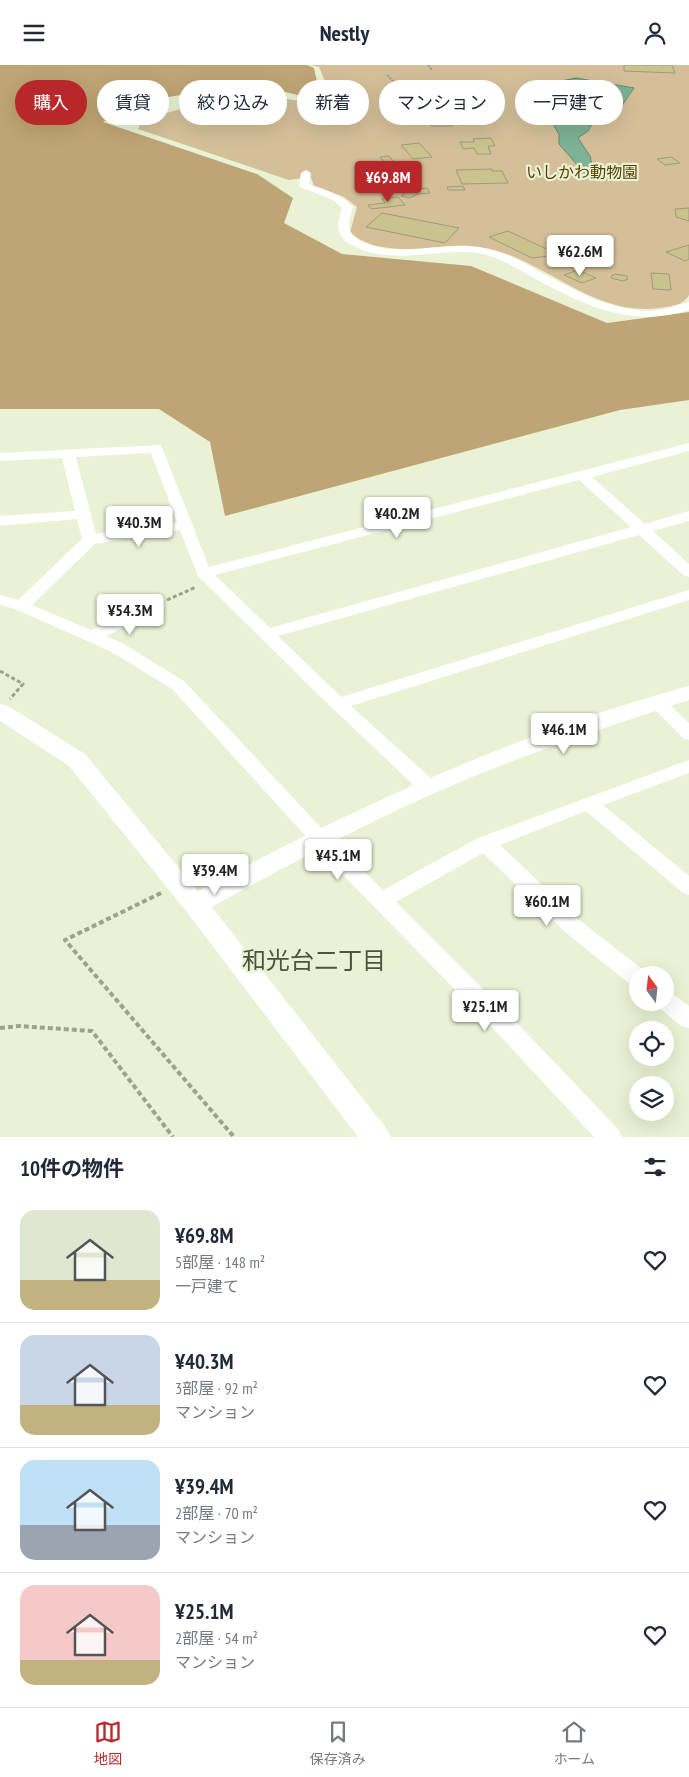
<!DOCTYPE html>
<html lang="ja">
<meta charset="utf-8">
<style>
body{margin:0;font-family:"PT Sans Narrow","Noto Sans JP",sans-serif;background:#f2f2f3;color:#1f2937;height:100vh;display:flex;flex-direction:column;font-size:19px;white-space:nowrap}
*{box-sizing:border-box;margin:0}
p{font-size:16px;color:#747a83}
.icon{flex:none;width:28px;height:28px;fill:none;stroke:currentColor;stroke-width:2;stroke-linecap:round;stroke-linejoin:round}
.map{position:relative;height:1072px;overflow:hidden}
.side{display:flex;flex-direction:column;background:#fff;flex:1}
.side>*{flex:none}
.banner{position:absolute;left:15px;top:15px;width:660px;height:45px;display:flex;gap:10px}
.needle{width:32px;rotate:345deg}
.buttons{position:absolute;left:629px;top:901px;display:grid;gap:10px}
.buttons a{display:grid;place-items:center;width:45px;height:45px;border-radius:50%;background:#fff;box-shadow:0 5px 20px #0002;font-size:25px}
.price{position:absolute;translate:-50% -42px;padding:0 11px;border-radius:5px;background:#fff;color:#222;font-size:16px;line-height:32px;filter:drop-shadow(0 1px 2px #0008)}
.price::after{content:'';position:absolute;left:50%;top:30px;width:15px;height:11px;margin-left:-8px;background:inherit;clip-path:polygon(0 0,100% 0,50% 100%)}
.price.selected{background:#b8282b;color:#fff}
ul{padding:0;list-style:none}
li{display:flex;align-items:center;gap:15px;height:125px;padding:0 20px}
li+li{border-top:1px solid #e0e1e3}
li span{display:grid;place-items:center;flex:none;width:140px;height:100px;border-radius:15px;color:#555}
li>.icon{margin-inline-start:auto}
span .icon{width:60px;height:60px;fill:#fffc;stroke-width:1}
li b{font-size:21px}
h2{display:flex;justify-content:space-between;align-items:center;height:60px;padding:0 20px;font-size:21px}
.pill{padding:0 18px;border-radius:22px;background:#fff;box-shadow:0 5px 20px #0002;font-size:18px;line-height:45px}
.pill.selected{background:#b8282b;color:#fff}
header{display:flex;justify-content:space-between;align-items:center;height:65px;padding:0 20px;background:#fff;font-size:22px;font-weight:700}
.tab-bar{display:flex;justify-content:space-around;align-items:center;height:70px;border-top:1px solid #e0e1e3;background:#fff;font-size:14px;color:#747a83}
.tab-bar a{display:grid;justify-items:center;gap:2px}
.tab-bar .selected{color:#b8282b}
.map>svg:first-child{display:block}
</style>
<header><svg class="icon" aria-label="menu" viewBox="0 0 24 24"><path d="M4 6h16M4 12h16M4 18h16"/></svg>Nestly<svg class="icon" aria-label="person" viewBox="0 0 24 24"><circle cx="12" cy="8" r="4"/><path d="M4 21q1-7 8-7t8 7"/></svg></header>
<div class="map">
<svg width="689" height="1072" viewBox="0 0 689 1072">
<rect width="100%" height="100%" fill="#e9f2d4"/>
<!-- green -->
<path fill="#d4bf99" d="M 310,0 L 689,0 L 689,230 C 685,238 675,241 666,242 C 605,253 565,213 512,191 C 463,170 385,201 350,167 L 357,142 L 344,132 L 314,121 L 311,112 L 289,115 L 138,64 L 142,55 L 184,43 L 200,48 L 243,28 L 293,35 L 334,38 L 319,2 Z"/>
<!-- forest -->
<path fill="#bfa575" d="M 0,0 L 307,0 L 314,3 L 320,31 L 302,31 L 246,18 L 147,36 L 103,57 L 257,109 L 293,133 L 284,158 L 342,189 L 471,201 L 607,258 L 689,247 L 689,335 L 620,345 L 225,451 L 210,377 L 159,344 L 0,344 Z"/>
<!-- water -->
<path fill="#7eb294" stroke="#648a71" d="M 576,13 L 634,23 L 616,49 L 595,54 L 588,66 L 578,73 L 590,91 L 594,109 L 586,110 L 559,79 L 559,69 L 554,61 L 572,46 L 521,24 Z"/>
<!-- building -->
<path fill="#cbc38e" stroke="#9e9b7e" d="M 624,0 L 672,0 L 675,8 L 624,6 Z
M 424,39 L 438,39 L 441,52 L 426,52 Z
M 476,51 L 483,55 L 462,60 L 454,56 Z
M 430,55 L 451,55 L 453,61 L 431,61 Z
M 491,73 L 495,81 L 488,81 L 491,89 L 477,89 L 474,83 L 463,84 L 460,77 L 474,77 L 473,74 Z
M 419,78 L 432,92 L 413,94 L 401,80 Z
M 389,91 L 399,103 L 390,103 L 380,92 Z
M 671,92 L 680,98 L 665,100 L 657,94 Z
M 492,104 L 492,106 L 502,106 L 508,118 L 462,119 L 456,105 Z
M 463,121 L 465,125 L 448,125 L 447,122 Z
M 427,123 L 430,128 L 417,129 L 410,133 L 401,131 L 409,125 Z
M 398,132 L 405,140 L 371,144 L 368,140 L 385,138 L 382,134 Z
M 689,143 L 689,156 L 676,152 L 675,144 Z
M 382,148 L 459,163 L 445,178 L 366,162 Z
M 508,166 L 551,186 L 552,189 L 548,191 L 532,193 L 489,172 Z
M 689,180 L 689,194 L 685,196 L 666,187 Z
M 578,205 L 596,213 L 582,218 L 564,210 Z
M 651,208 L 669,209 L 671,225 L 653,224 Z
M 615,209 L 627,211 L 628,214 L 623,216 L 611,213 L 611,211 Z"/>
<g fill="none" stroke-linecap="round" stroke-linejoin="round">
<!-- path-far2 -->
<path stroke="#9ca28c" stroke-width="2" stroke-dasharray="2.5 1" stroke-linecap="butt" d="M 428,0 L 432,5
M 387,10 L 394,17"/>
<!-- path-far1 -->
<path stroke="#9ca28c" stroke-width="3" stroke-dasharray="4 2.5" stroke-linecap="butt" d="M 167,535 L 196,522
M 0,606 L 23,619 L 10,634"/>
<!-- path -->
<path stroke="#9ca28c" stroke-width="4" stroke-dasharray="5 3" stroke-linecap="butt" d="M 161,828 L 65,875 L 234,1072
M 0,963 L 19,961 L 92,966 L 173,1072"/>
<!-- minor -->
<path fill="#fff" fill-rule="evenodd" d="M 306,105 L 311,108 L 309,119 C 325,125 342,129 353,142 C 349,155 345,167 359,175 C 396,195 439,176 479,182 C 501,185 520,195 538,206 C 572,224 609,245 648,246 C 663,246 675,241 689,237 L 689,245 C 631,264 581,239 530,211 C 514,202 497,191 478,188 C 436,183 390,202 350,179 C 335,171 337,157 342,143 L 333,135 L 300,122 L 299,120 L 301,108 Z
M 689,378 L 689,386 L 592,412 L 645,459 L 689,446 L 689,456 L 653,466 L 689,499 L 689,512 L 683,510 L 639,470 L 278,571 L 341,632 L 689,525 L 689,535 L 351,641 L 435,717 L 437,722 L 435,727 L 428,729 L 421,727 L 332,643 L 198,511 L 180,465 L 95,479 L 32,540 L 91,565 L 147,539 L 159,539 L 161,542 L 159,545 L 106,571 L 122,578 L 184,616 L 325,767 L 383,825 L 478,773 L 689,695 L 689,708 L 603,740 L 689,811 L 689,830 L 682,827 L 586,746 L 500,780 L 579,855 L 646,907 L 647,910 L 638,910 L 638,922 L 630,919 L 565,867 L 483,788 L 396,837 L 518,959 L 618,1064 L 622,1072 L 594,1072 L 502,973 L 311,777 L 172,624 L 110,586 L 15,544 L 0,540 L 0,530 L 18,535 L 82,474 L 77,454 L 0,461 L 0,451 L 75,446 L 62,393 L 0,396 L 0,388 L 161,380 L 209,502 ZM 151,388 L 177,457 L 96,469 L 76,392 ZM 579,415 L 631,462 L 270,563 L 215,510 Z
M 658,632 L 664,634 L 689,658 L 689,675 L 683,673 L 652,642 L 649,638 L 652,634 Z
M 665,926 L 673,929 L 689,941 L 689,963 L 681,961 L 657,941 L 655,938 L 665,938 Z"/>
<!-- tertiary -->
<path fill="#fff" fill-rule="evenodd" d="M 689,621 L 689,635 C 616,659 543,683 472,712 C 382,749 297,795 212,842 L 386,1063 L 391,1072 L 358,1072 L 186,846 L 69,701 L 0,656 L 0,639 L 8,641 L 85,689 L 198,826 C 356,742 516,668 689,621 Z"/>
</g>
<g text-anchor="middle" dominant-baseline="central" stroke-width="4.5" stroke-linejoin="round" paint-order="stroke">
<!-- far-park labels -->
<g font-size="16" fill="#593f00" stroke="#e9f2d4">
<text x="582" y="107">いしかわ動物園</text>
</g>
<!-- near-neighbourhood labels -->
<g font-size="24" fill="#4e543b" stroke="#e9f2d4">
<text x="314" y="895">和光台二丁目</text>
</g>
</g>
</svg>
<div class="buttons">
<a><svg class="needle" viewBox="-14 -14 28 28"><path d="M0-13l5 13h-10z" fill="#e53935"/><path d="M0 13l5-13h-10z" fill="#747a83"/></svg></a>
<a><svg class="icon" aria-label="locate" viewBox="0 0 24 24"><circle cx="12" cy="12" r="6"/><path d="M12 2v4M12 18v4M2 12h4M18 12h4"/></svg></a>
<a><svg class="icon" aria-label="layers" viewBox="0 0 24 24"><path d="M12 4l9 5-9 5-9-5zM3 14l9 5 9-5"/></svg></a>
</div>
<b class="price selected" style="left:388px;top:138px">¥69.8M</b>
<b class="price" style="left:580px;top:212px">¥62.6M</b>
<b class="price" style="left:397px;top:474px">¥40.2M</b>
<b class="price" style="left:139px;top:483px">¥40.3M</b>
<b class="price" style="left:130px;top:571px">¥54.3M</b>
<b class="price" style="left:564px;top:690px">¥46.1M</b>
<b class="price" style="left:338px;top:816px">¥45.1M</b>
<b class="price" style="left:215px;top:831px">¥39.4M</b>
<b class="price" style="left:547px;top:862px">¥60.1M</b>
<b class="price" style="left:485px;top:967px">¥25.1M</b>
<div class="banner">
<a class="pill selected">購入</a>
<a class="pill">賃貸</a>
<a class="pill">絞り込み</a>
<a class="pill">新着</a>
<a class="pill">マンション</a>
<a class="pill">一戸建て</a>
</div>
</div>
<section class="side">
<h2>10件の物件<svg class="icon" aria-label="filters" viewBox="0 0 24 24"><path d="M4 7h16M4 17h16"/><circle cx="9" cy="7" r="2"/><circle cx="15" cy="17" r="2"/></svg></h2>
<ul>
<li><span style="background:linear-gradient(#dfe7d0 70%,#c2b280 0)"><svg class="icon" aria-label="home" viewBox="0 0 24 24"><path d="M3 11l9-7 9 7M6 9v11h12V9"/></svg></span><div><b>¥69.8M</b><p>5部屋 · 148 m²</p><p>一戸建て</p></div><svg class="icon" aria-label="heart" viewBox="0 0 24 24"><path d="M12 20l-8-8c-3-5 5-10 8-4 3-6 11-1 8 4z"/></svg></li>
<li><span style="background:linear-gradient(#c9d6e8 70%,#c2b280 0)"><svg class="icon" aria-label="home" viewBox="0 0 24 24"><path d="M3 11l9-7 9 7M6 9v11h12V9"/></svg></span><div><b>¥40.3M</b><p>3部屋 · 92 m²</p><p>マンション</p></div><svg class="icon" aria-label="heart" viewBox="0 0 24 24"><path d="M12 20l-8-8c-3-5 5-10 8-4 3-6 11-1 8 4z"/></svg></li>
<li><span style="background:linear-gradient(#bfe0f5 65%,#9aa5b1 0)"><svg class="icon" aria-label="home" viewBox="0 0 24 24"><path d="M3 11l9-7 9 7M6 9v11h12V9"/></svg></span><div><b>¥39.4M</b><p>2部屋 · 70 m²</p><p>マンション</p></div><svg class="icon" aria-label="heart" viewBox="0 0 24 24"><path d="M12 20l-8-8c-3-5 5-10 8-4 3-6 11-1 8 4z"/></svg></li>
<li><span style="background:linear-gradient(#f6c9c9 75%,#c2b280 0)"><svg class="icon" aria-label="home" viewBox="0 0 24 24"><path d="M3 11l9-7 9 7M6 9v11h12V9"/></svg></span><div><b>¥25.1M</b><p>2部屋 · 54 m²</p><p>マンション</p></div><svg class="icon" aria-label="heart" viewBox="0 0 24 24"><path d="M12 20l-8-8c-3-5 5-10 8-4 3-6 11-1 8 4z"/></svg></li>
</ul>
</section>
<nav class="tab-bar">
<a class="selected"><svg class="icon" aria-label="map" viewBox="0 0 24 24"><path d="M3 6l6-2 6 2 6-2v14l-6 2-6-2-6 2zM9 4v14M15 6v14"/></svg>地図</a>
<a><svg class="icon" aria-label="saved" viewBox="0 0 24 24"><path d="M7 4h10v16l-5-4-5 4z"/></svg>保存済み</a>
<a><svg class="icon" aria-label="home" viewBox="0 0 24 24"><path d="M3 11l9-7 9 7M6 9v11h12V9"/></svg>ホーム</a>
</nav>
